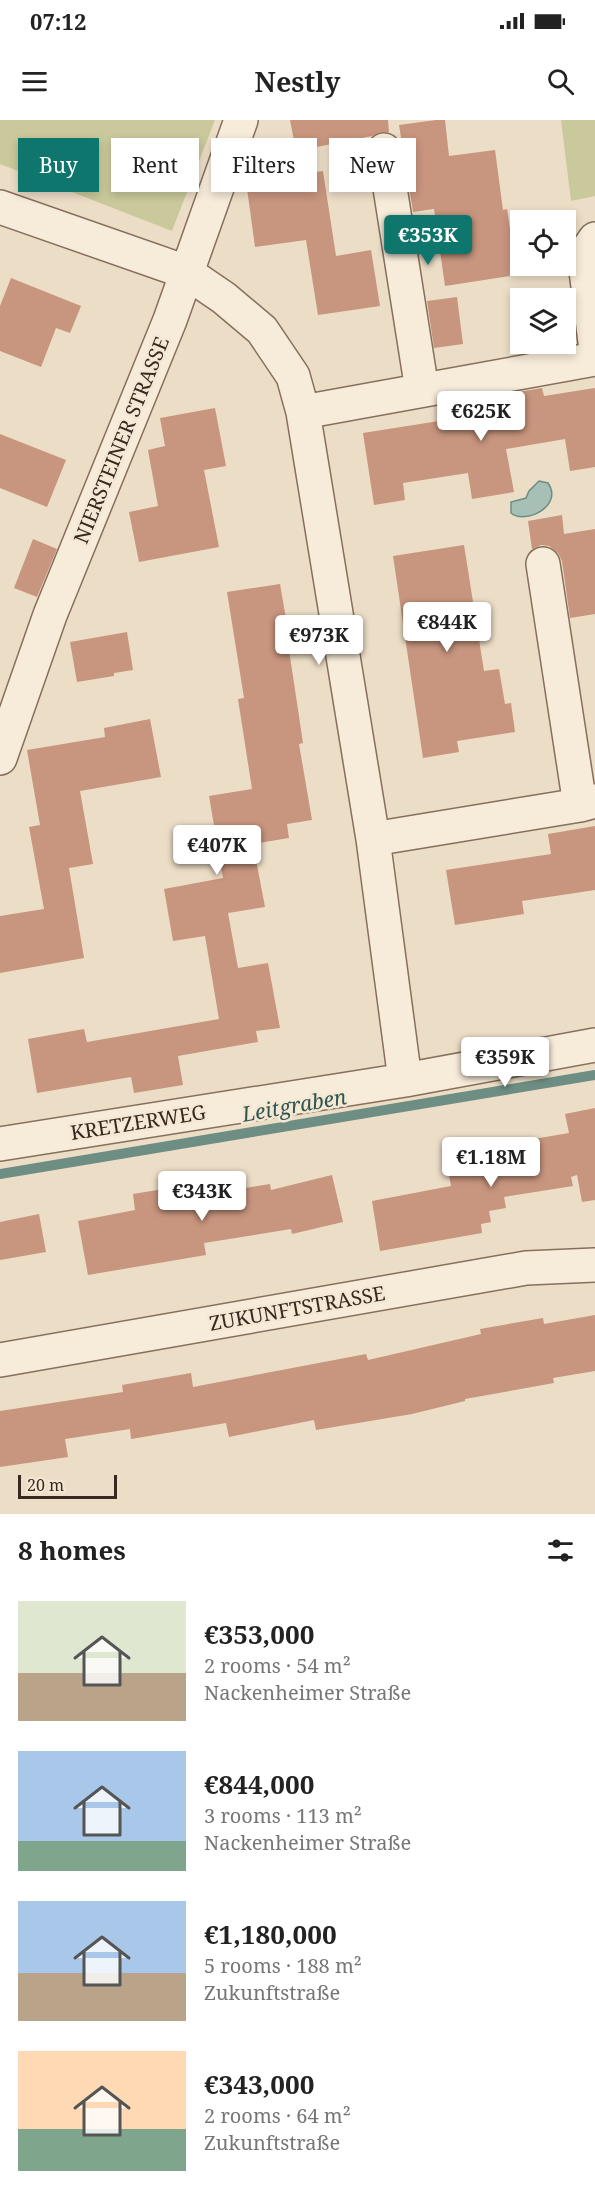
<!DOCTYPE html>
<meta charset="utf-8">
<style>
body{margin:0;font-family:"Noto Serif",serif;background:#f6f6f6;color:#222;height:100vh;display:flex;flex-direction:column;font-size:22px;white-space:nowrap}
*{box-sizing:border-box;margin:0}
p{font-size:20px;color:#767676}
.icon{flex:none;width:33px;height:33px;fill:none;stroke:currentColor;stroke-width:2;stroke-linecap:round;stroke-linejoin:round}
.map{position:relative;height:1394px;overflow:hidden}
.sheet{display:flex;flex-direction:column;background:#fff;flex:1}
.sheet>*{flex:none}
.banner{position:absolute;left:18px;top:18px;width:560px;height:54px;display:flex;gap:12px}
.controls{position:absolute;left:510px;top:90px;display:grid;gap:12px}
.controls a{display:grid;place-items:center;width:66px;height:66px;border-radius:0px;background:#fff;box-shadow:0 3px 9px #0003;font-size:30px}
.scale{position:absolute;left:18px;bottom:15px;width:99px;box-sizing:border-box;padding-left:6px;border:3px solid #372920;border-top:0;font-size:16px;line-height:21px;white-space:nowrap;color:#372920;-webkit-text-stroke:4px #f4e8d5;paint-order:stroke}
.price{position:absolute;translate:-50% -51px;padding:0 14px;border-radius:6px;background:#fff;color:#222;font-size:20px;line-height:39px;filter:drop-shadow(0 2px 3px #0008)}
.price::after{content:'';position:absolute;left:50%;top:36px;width:18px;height:14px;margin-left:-9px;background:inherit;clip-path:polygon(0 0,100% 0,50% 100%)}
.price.active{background:#0f766e;color:#fff}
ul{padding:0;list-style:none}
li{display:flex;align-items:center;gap:18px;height:150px;padding:0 18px}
li span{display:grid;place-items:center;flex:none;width:168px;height:120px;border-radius:0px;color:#555}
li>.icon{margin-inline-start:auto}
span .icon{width:72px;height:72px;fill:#fffc;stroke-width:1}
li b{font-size:26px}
h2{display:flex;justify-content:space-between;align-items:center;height:72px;padding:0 18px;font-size:26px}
.pill{padding:0 21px;border-radius:0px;background:#fff;box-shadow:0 3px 9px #0003;font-size:21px;line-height:54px}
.pill.active{background:#0f766e;color:#fff}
.status{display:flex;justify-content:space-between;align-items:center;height:42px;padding:0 30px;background:#fff;direction:ltr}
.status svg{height:16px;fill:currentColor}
header{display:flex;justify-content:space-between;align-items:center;height:78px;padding:0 18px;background:#fff;font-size:27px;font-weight:700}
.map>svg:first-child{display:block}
</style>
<div class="status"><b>07:12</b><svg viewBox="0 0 49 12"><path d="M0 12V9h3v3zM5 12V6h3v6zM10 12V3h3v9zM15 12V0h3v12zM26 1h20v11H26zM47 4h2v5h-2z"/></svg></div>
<header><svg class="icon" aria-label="menu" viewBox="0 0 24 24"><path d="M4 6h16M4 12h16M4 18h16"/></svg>Nestly<svg class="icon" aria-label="search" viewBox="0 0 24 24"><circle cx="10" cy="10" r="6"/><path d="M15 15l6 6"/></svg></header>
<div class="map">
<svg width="595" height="1394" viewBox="0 0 595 1394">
<rect width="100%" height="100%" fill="#ecddc6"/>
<!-- green -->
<path fill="#c9c99b" d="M 0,0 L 215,0 L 172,111 L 0,44 Z
M 561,0 L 595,0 L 595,76 L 571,81 Z"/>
<!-- water -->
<path fill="#a7c0b6" stroke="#6e8e83" stroke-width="1.5" d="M 539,361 L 548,363 C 564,386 525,405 511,393 L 511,382 L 526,378 L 529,371 Z"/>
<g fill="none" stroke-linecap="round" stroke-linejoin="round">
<!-- stream -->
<path stroke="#6e8e83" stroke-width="10" d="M 0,1054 L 595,955"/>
</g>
<!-- building -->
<path fill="#c8957e" d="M 290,0 L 388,0 L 389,12 L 381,12 L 372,16 L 296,31 Z
M 436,0 L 445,0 L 449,36 L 495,30 L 503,90 L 507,89 L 517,155 L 445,166 L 434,89 L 413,92 L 399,5 Z
M 323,51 L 336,136 L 371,130 L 380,186 L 318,195 L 306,120 L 255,127 L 246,61 Z
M 11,158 L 81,186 L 70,213 L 56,208 L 41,247 L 0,231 L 0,186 Z
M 457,177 L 463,224 L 434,228 L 427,181 Z
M 542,268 L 544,276 L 595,268 L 595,347 L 570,351 L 565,319 L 506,329 L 514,372 L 472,379 L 468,353 L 403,363 L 405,380 L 374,385 L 363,313 L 458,298 L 455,283 Z
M 215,288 L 226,346 L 204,350 L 219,427 L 139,442 L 129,392 L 158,386 L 148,330 L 165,326 L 160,298 Z
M 0,314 L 66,340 L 47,387 L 0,368 Z
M 562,395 L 564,414 L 595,409 L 595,494 L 570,498 L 562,441 L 558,433 L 549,426 L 541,425 L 532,429 L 528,401 Z
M 33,419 L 57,429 L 37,477 L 14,468 Z
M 464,425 L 484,551 L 499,549 L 505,584 L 511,583 L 515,612 L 457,621 L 459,632 L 423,638 L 393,436 Z
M 280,464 L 290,522 L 288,523 L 303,623 L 299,624 L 312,700 L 287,704 L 289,718 L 253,724 L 265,787 L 228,793 L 238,848 L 268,843 L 280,908 L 256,911 L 258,922 L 178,936 L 183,965 L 134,973 L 131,957 L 37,973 L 28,919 L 84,909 L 87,922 L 219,899 L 205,816 L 173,821 L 164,769 L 223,758 L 209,676 L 252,669 L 238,579 L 244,578 L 227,472 Z
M 127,512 L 133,550 L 114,553 L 114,556 L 77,562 L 70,522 Z
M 150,599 L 161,657 L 80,671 L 93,744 L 69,748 L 84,838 L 0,853 L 0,796 L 44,789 L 29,707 L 40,705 L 27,630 L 105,617 L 104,608 Z
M 595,706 L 595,770 L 522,781 L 524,794 L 455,805 L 446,750 L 551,734 L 548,714 Z
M 595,988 L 595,1080 L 582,1082 L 577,1055 L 571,1057 L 573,1066 L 504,1077 L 506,1088 L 489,1091 L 491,1102 L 481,1104 L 482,1113 L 380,1131 L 372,1081 L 451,1066 L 449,1055 L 514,1045 L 510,1023 L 569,1013 L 565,994 Z
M 332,1055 L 343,1102 L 292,1114 L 291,1109 L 204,1123 L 206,1135 L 88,1155 L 78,1101 L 135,1090 L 133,1074 L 194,1064 L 196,1076 L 270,1064 L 271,1070 Z
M 39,1094 L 46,1132 L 0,1140 L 0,1102 Z
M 595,1195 L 595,1251 L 553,1258 L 554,1263 L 465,1279 L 465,1281 L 412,1294 L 316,1310 L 314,1300 L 229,1317 L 226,1303 L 131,1319 L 130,1309 L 65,1319 L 68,1337 L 0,1347 L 0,1291 L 123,1272 L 122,1265 L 191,1253 L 193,1267 L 366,1234 L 368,1240 L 481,1214 L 480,1209 L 543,1198 L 544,1204 Z"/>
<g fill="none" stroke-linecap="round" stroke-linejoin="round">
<defs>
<path id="minor" d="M 384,30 L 422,270
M 0,87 L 186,152 L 224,178 L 262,210 L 293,256 L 303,292 L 373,719 L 405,960
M 595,119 L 584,135 L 595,222
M 303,292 L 595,239
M 543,444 L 580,685
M 0,638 L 50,495 L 170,200 L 241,0
M 373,719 L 580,685 L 595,681
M 0,1024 L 405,960 L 595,925
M 0,1240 L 526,1148 L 595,1145"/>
</defs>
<!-- minor casing -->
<use href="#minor" stroke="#866f5d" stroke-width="36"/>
<!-- minor -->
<use href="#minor" stroke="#f7ebd9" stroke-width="33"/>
</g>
<g text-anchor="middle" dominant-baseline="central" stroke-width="5" stroke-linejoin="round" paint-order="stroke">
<!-- street labels -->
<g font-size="20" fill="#372920" stroke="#f4e8d5">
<text transform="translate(121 320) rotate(-68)">NIERSTEINER STRASSE</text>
<text transform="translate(138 1002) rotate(-9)">KRETZERWEG</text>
<text transform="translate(297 1188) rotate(-10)">ZUKUNFTSTRASSE</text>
</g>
<!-- water labels -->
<g font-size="21" font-style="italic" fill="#305650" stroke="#f4e8d5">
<text transform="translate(294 985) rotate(-10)">Leitgraben</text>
</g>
</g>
</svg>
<div class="controls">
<a><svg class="icon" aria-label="locate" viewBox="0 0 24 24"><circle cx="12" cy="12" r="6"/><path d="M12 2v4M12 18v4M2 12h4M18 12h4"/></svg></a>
<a><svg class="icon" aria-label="layers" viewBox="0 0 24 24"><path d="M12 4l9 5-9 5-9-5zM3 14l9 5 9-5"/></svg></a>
</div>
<div class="scale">20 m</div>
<b class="price active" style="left:428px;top:146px">€353K</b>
<b class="price" style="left:481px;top:322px">€625K</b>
<b class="price" style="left:447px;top:533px">€844K</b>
<b class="price" style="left:319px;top:546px">€973K</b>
<b class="price" style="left:217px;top:756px">€407K</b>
<b class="price" style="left:505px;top:968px">€359K</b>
<b class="price" style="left:491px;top:1068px">€1.18M</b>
<b class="price" style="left:202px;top:1102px">€343K</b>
<div class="banner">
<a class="pill active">Buy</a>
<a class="pill">Rent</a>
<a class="pill">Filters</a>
<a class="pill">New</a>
</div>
</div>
<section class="sheet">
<h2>8 homes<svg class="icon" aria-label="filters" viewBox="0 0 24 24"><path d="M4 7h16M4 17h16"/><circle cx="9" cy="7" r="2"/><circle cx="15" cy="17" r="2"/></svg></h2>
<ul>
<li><span style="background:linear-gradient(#dfe7d0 60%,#b9a48a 0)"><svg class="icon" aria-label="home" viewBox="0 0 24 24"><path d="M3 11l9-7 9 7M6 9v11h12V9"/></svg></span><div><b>€353,000</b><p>2 rooms · 54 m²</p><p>Nackenheimer Straße</p></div></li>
<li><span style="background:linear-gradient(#a9c7e8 75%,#7fa58c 0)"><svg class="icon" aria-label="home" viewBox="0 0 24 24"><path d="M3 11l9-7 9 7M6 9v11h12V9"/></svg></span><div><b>€844,000</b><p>3 rooms · 113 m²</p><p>Nackenheimer Straße</p></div></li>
<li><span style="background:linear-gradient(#a9c7e8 60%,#b9a48a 0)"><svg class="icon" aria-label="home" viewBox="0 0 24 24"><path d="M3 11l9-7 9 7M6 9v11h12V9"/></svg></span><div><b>€1,180,000</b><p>5 rooms · 188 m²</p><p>Zukunftstraße</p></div></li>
<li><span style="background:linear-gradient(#ffd9b3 65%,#7fa58c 0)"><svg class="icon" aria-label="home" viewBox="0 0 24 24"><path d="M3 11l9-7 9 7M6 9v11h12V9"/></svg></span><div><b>€343,000</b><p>2 rooms · 64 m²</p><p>Zukunftstraße</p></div></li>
</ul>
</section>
